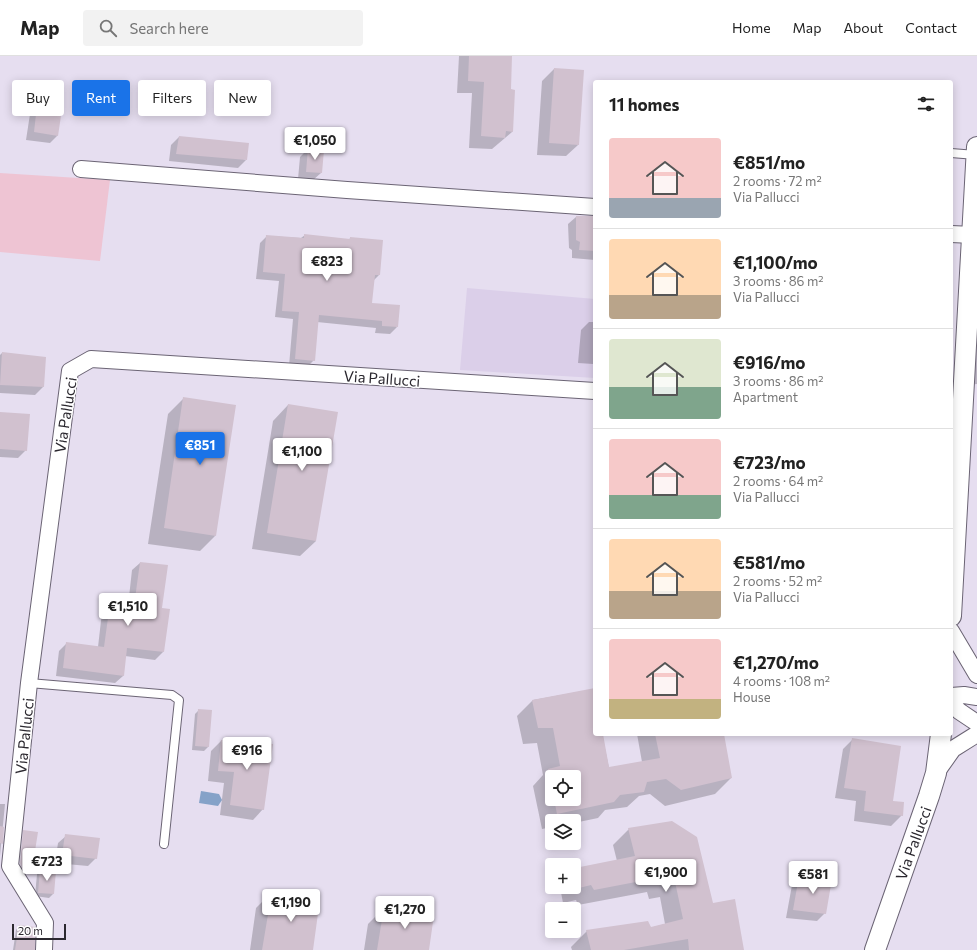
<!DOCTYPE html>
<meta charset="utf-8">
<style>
body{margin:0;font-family:Commissioner,sans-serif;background:#f2f2f2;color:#222;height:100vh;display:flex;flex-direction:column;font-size:15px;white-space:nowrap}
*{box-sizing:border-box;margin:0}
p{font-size:13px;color:#767676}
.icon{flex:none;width:22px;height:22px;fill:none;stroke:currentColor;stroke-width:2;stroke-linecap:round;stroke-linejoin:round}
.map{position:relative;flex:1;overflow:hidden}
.details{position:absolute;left:593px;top:24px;width:360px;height:656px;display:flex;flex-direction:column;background:#fff;border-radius:4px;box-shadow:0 2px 10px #0003}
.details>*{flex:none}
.top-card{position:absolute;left:12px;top:24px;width:380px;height:36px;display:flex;gap:8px}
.tools{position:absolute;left:545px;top:714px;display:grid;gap:8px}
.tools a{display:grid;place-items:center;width:36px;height:36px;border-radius:4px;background:#fff;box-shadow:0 2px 10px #0003;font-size:20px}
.scale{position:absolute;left:12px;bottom:10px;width:54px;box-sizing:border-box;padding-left:4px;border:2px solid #2b282f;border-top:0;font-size:11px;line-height:14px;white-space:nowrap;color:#2b282f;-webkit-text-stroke:3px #fff;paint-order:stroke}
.price{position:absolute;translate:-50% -34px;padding:0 9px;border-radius:4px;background:#fff;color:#222;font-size:13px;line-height:26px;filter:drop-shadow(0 1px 2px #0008)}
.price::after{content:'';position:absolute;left:50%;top:24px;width:12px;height:9px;margin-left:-6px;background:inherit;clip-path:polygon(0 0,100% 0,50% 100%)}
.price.current{background:#1a73e8;color:#fff}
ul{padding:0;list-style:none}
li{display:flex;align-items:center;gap:12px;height:100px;padding:0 16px}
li+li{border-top:1px solid #e0e0e0}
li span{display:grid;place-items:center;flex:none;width:112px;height:80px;border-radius:4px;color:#555}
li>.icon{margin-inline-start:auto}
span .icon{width:48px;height:48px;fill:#fffc;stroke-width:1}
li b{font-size:17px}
h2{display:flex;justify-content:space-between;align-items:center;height:48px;padding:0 16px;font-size:17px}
.chip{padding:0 14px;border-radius:4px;background:#fff;box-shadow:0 2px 10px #0003;font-size:14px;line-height:36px}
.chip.current{background:#1a73e8;color:#fff}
header{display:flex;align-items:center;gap:24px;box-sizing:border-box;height:56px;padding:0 20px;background:#fff;border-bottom:1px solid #e0e0e0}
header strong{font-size:19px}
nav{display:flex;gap:22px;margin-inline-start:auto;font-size:14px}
.search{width:280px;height:36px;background:#f2f2f2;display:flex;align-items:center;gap:10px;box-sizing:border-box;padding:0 14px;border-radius:4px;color:#767676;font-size:15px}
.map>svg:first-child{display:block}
</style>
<header>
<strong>Map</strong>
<div class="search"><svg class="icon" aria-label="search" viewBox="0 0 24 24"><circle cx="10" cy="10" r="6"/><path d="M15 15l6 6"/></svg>Search here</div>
<nav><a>Home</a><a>Map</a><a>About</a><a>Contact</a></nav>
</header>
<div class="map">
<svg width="977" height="894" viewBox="0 0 977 894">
<rect width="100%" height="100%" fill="#e6def0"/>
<!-- built -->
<path fill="#dbcfe9" d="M 467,232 L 595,243 L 595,322 L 460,314 Z"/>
<!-- green -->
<path fill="#eec4d3" d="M 0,117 L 110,124 L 100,205 L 0,196 Z"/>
<!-- water -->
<path fill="#85a2c8" d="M 201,735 L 219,738 L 222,744 L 218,750 L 199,747 Z"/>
<!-- shadow -->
<path fill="#0003" fill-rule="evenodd" d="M 459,0 L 511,0 L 510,34 L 512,76 L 492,93 L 469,92 L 472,37 L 457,37 Z
M 554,13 L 578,89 L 566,100 L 537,99 L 542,25 Z
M 38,50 L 58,79 L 50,87 L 26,84 L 30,58 Z
M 179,81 L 246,104 L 238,112 L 169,105 L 171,89 Z
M 308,93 L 321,117 L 313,124 L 298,123 L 300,101 Z
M 595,160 L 595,204 L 572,202 L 572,194 L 569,192 L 568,168 L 576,161 Z
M 305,179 L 349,184 L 350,182 L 379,219 L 373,225 L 371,248 L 397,271 L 390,278 L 375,277 L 376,272 L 317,266 L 314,304 L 307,311 L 289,310 L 293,263 L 275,261 L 279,225 L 256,223 L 260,187 L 267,180 L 301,182 Z
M 589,266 L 595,266 L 595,306 L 593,308 L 578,307 L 581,274 Z
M 977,289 L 977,328 L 968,329 L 973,293 Z
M 2,297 L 45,302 L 43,331 L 35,339 L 0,337 L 0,299 Z
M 184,342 L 215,480 L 200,495 L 148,488 L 168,358 Z
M 288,349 L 316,485 L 300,500 L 252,493 L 273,365 Z
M 0,357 L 26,394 L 18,402 L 0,401 Z
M 140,507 L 161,553 L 169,554 L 163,596 L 155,604 L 125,600 L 123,620 L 115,627 L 56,620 L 59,595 L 67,587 L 98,591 L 102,556 L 110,548 L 128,550 L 132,514 Z
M 595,633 L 595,678 L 602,678 L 609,712 L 642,706 L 637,678 L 723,678 L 731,722 L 715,738 L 665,750 L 650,738 L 639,740 L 627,751 L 605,754 L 598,762 L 574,767 L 574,765 L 552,765 L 552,771 L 542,773 L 533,730 L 543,719 L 537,687 L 523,688 L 517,660 L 533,644 ZM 552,721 L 574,721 L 574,743 L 552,743 Z
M 199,654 L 211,655 L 208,691 L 204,695 L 192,694 L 195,658 Z
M 853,683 L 902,759 L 891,770 L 854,765 L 856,745 L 835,742 L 843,693 Z
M 221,685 L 263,753 L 253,764 L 220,759 L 224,727 L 208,725 L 211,695 Z
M 0,748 L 5,748 L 0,800 Z
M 629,773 L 713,848 L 743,894 L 572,894 L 571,891 L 587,875 L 650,872 L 665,868 L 660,841 L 649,843 L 647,836 L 578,849 L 576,844 L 563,847 L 560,831 L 574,831 L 574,815 L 617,805 L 613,789 Z
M 66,780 L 96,802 L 88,810 L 55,807 L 58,787 Z
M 41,814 L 55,816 L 53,838 L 49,842 L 35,840 L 37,818 Z
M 800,821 L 825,857 L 817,865 L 786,862 L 792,829 Z
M 272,836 L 312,894 L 250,894 L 256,852 Z
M 384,852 L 428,894 L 364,894 L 368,868 Z
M 19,870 L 34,894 L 13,894 L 16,874 Z"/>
<!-- building -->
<path fill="#d1c1cf" d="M 469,0 L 512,0 L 511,33 L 515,34 L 513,76 L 506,75 L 505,82 L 481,80 L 484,26 L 468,25 Z
M 554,12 L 584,14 L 579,89 L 549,87 Z
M 37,49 L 62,53 L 58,80 L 34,76 Z
M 179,80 L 249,87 L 247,104 L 176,98 Z
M 308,92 L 324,94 L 322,117 L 306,116 Z
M 576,160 L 595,160 L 595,195 L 579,194 L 580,186 L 576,184 Z
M 304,178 L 350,183 L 350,181 L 383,184 L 380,219 L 375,219 L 372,247 L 400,249 L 398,271 L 382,270 L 382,265 L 319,259 L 315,305 L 295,303 L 299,256 L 282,255 L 285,218 L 263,216 L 266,179 L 304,182 Z
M 2,296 L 46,301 L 44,331 L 0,329 Z
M 183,341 L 236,349 L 216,480 L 164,472 Z
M 288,348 L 338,356 L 316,485 L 267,477 Z
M 0,356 L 30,358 L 27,395 L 0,393 Z
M 140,506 L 168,509 L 162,552 L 170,553 L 164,596 L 127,592 L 124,620 L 63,612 L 66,586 L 104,591 L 110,547 L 134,550 Z
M 595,632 L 595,678 L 603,678 L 609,711 L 660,702 L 655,678 L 724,678 L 732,722 L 681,734 L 666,723 L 647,726 L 644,736 L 620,739 L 614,746 L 557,758 L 554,743 L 574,743 L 574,721 L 552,721 L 552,733 L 548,713 L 560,710 L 553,672 L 538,672 L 532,644 Z
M 198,653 L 212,654 L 209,691 L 195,690 Z
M 852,682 L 901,690 L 893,745 L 904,746 L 903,760 L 864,755 L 866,735 L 844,732 Z
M 221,684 L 273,688 L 264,754 L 230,749 L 234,716 L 218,715 Z
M 672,765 L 697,781 L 713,847 L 735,843 L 744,894 L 689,894 L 688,883 L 624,894 L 591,894 L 586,874 L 648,865 L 651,871 L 683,863 L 675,826 L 664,828 L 662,821 L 594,834 L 591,829 L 579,832 L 575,812 L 635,800 L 628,772 Z
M 0,770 L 4,771 L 3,788 L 0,787 Z
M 23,774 L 38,776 L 32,814 L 22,812 L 20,808 Z
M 65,778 L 100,782 L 97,803 L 62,799 Z
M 40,813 L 56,815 L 54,838 L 38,837 Z
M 799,820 L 832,823 L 826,858 L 793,854 Z
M 272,835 L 320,843 L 313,894 L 262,894 Z
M 384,851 L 434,859 L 429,894 L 377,894 Z
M 19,869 L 35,871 L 35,894 L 15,894 Z"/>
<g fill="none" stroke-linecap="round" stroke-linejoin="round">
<defs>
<path id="service" d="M 951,97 L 976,99
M 29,627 L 172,639 L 179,644 L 164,788"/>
<path id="minor" d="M 81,113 L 347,134 L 595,151
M 951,178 L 973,179
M 951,575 L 977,619
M 951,640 L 964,639 L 977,641
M 951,646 L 959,655 L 977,667
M 936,717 L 953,693 L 977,678
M 44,894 L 45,867 L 10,810 L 29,627 L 70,315 L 91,303 L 595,335"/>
<path id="tertiary" d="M 951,560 L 977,91
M 875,894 L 929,740 L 936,717 L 941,678"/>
</defs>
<!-- service casing -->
<use href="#service" stroke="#6b6474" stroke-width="10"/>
<!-- minor casing -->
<use href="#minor" stroke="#6b6474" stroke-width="18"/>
<!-- tertiary casing -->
<use href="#tertiary" stroke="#6b6474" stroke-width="22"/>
<!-- service -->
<use href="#service" stroke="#fff" stroke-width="8"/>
<!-- minor -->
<use href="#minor" stroke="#fff" stroke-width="16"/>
<!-- tertiary -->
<use href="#tertiary" stroke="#fff" stroke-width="20"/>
</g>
<g text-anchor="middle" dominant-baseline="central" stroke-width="3" stroke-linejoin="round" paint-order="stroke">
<!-- street labels -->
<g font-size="15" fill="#2b282f" stroke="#fff">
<text transform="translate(382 322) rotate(4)">Via Pallucci</text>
<text transform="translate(65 359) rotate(-81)">Via Pallucci</text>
<text transform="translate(24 680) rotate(-84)">Via Pallucci</text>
<text transform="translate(913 787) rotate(-70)">Via Pallucci</text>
</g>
</g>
</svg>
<div class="tools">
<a><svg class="icon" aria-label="locate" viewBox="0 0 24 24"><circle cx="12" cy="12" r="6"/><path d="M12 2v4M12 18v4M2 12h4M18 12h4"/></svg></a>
<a><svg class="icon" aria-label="layers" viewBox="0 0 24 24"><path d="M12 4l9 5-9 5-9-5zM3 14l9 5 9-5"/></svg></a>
<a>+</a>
<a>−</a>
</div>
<div class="scale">20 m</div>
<b class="price" style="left:315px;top:105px">€1,050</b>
<b class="price" style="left:327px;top:226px">€823</b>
<b class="price current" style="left:200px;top:410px">€851</b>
<b class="price" style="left:302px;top:416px">€1,100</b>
<b class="price" style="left:128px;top:571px">€1,510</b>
<b class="price" style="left:247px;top:715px">€916</b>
<b class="price" style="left:47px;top:826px">€723</b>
<b class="price" style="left:666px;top:837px">€1,900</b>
<b class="price" style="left:813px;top:839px">€581</b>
<b class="price" style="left:291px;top:867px">€1,190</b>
<b class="price" style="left:405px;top:874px">€1,270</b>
<div class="top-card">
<a class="chip">Buy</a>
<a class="chip current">Rent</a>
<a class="chip">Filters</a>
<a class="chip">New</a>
</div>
<section class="details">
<h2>11 homes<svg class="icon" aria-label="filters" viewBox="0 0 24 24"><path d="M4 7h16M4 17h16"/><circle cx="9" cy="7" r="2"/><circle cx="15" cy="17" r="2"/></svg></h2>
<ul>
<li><span style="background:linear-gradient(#f6c9c9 75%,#9aa5b1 0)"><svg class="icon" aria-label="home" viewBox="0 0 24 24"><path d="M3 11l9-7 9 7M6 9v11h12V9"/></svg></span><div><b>€851/mo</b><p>2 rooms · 72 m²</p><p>Via Pallucci</p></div></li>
<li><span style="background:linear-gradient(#ffd9b3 70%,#b9a48a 0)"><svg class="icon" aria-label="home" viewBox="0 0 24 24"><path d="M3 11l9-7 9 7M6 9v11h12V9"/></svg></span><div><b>€1,100/mo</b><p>3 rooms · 86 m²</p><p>Via Pallucci</p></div></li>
<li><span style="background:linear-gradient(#dfe7d0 60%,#7fa58c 0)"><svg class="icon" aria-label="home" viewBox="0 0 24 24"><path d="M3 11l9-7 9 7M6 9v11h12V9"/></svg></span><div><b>€916/mo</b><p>3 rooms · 86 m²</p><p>Apartment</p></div></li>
<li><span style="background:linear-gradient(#f6c9c9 70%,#7fa58c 0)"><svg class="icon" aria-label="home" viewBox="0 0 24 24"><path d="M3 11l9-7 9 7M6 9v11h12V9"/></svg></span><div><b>€723/mo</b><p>2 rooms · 64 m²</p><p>Via Pallucci</p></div></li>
<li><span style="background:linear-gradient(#ffd9b3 65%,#b9a48a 0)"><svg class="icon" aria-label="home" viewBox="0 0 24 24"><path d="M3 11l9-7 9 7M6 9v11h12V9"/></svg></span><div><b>€581/mo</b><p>2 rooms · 52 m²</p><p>Via Pallucci</p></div></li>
<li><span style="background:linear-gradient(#f6c9c9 75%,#c2b280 0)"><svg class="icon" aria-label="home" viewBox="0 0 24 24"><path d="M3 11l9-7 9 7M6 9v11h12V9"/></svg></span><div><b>€1,270/mo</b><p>4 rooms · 108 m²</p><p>House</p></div></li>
</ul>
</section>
</div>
